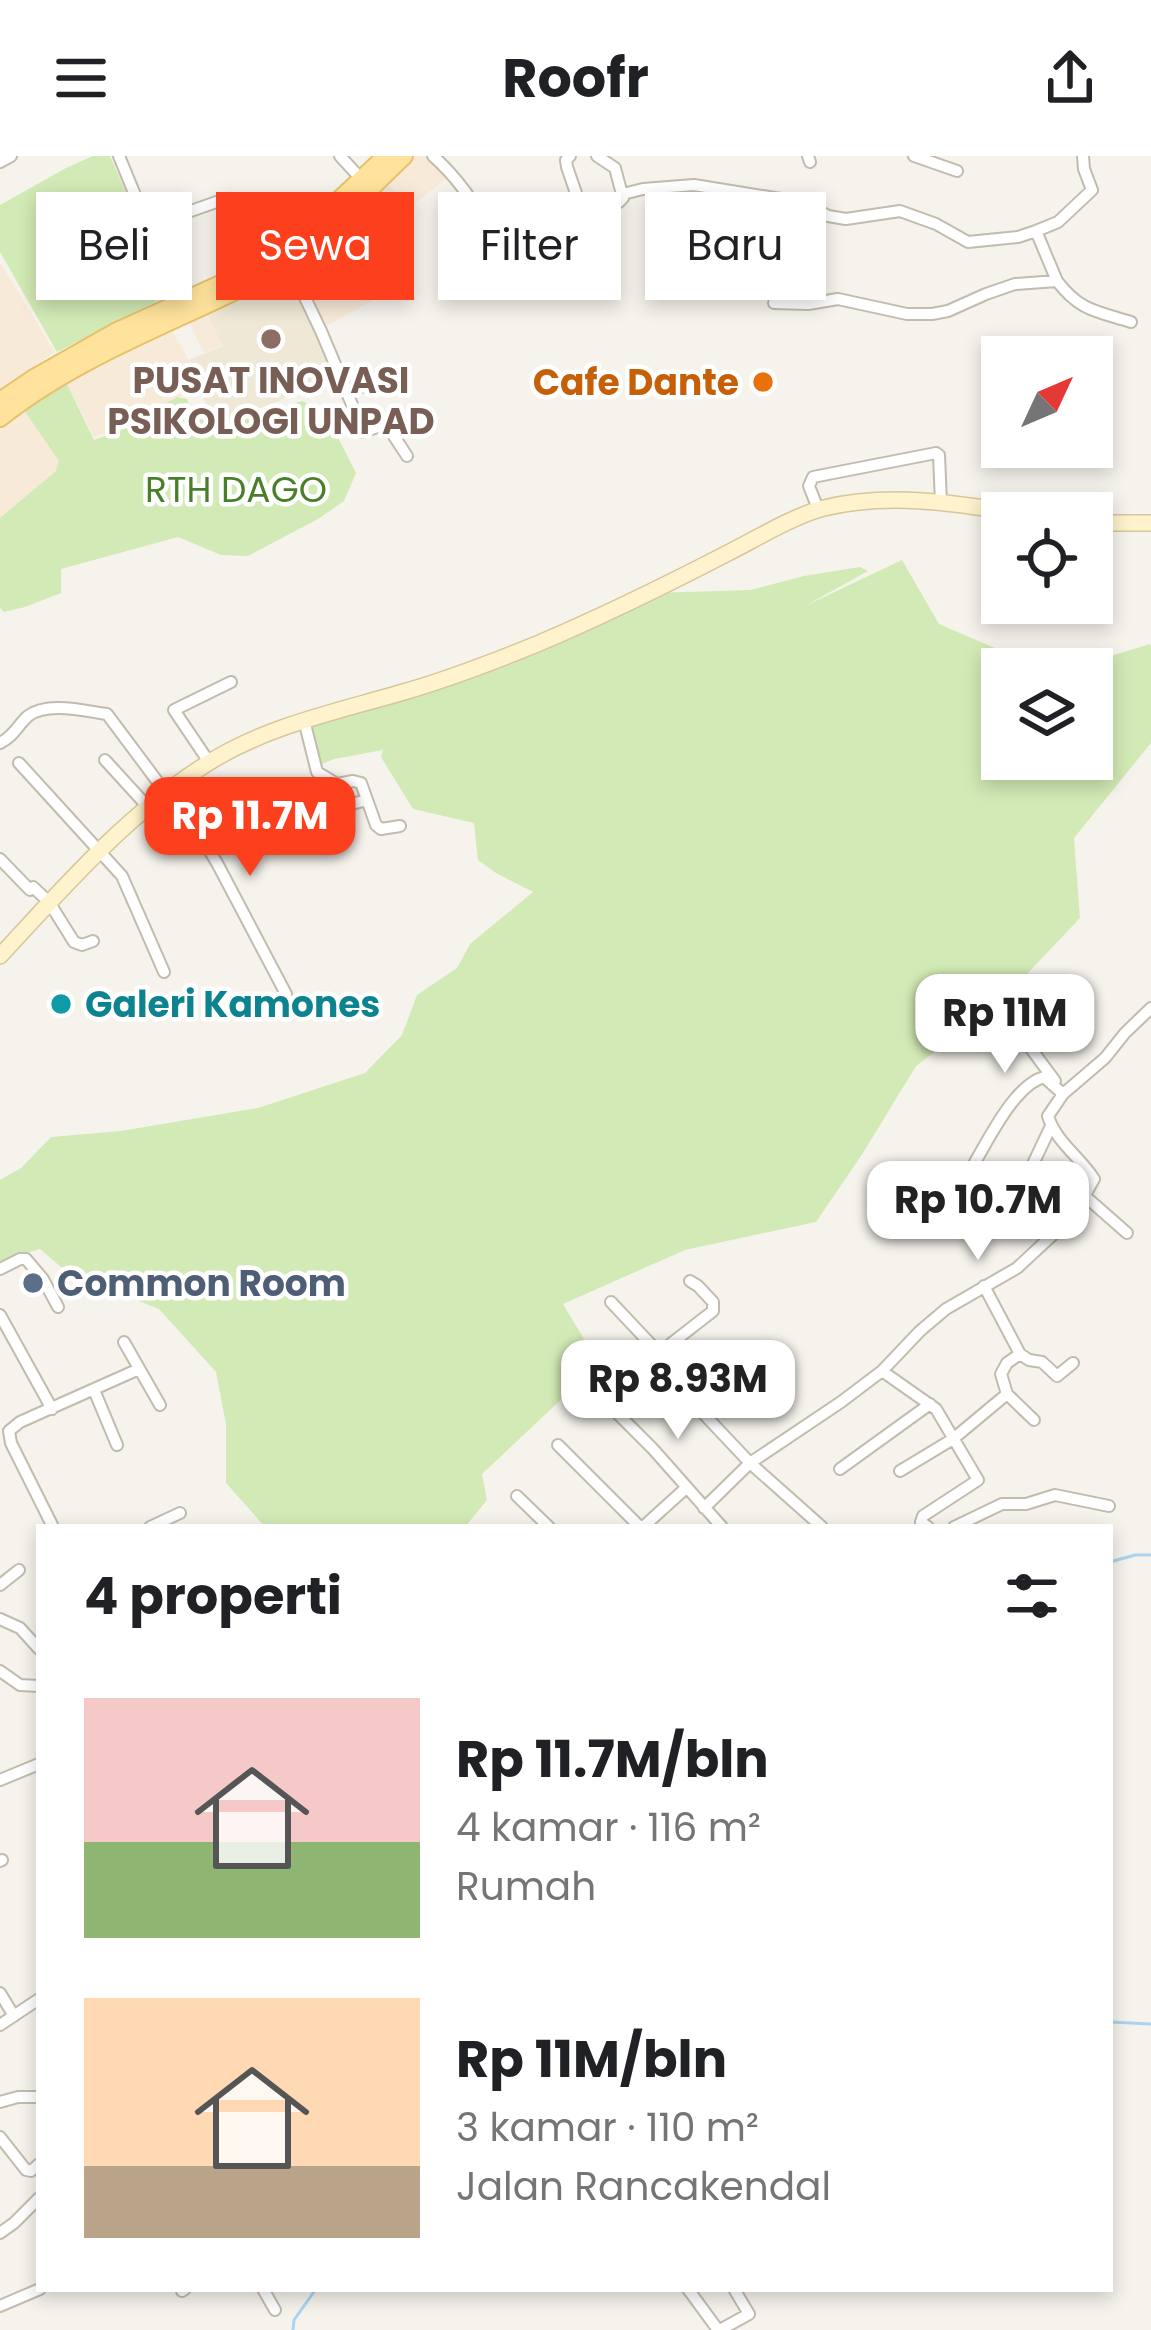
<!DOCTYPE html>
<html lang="id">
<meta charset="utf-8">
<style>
body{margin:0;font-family:Poppins,sans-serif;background:#f6f6f6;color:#202124;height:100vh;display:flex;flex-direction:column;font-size:45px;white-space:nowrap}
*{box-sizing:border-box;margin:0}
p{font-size:39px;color:#757577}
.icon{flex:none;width:66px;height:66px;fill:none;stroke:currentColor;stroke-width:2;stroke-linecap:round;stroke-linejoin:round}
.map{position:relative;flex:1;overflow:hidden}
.details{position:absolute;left:36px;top:1368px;width:1077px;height:768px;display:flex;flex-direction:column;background:#fff;border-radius:0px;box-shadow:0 6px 18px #0003}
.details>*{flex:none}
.top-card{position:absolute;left:36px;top:36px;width:1080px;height:108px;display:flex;gap:24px}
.needle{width:78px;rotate:46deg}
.tools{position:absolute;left:981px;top:180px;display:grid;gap:24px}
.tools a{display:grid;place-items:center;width:132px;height:132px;border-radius:0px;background:#fff;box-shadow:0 6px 18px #0003;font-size:60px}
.price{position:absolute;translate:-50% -102px;padding:0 27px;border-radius:24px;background:#fff;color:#222;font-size:39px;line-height:78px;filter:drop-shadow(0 3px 6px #0008)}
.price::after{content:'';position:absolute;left:50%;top:72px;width:36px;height:27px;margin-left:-18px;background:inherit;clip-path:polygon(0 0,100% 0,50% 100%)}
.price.on{background:#fc3f1d;color:#fff}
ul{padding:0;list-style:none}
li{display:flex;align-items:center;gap:36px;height:300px;padding:0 48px}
li span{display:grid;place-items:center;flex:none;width:336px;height:240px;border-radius:0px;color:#555}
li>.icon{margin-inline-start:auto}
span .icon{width:144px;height:144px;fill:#fffc;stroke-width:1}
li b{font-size:51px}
h2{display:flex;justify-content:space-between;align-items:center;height:144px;padding:0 48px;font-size:51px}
.tag{padding:0 42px;border-radius:0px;background:#fff;box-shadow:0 6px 18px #0003;font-size:42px;line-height:108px}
.tag.on{background:#fc3f1d;color:#fff}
header{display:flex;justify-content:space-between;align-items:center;height:156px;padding:0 48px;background:#fff;font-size:54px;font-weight:700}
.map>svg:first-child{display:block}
</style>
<header><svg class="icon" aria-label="menu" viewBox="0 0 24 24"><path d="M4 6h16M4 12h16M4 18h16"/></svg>Roofr<svg class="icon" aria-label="share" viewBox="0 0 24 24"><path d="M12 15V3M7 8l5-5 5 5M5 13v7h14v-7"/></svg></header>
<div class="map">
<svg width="1151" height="2174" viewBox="0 0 1151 2174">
<rect width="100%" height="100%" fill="#f6f3ec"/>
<!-- residential -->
<path fill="#eae5da" d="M 384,23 L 410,51 L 396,64 L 399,68 L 369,98 L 339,66 Z"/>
<!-- commercial -->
<path fill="#f7ead8" d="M 409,0 L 429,0 L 451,19 L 410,51 L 384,23 Z
M 334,73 L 390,135 L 324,171 L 294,110 Z
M 0,107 L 55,196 L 0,234 Z
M 207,153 L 223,189 L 204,197 L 187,162 Z
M 170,170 L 187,201 L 198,229 L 148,262 L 94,281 L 65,224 Z
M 26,251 L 73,311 L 0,371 L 0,271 Z"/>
<!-- education -->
<path fill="#efe8d6" d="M 289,113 L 337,215 L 279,245 L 225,265 L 212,261 L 186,205 L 223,190 L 205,153 Z"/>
<!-- green -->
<path fill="#d2eab5" d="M 93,0 L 110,0 L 171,138 L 57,196 L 0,96 L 0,49 L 66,12 Z
M 65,224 L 94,284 L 126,272 L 136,259 L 152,255 L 177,241 L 187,243 L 193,261 L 223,270 L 302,245 L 325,256 L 356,317 L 344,345 L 318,363 L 248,400 L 221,399 L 178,381 L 61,413 L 61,437 L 25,451 L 4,456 L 0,452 L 0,362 L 56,315 L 59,305 L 24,254 Z
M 902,404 L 939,468 L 1002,495 L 1021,513 L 1002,513 L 1002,603 L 1092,603 L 1092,513 L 1068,513 L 1150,488 L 1151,490 L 1151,587 L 1074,682 L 1080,762 L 1005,841 L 916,910 L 863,997 L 816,1066 L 685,1094 L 563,1148 L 599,1208 L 482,1318 L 487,1344 L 465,1371 L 265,1371 L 226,1327 L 226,1268 L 216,1216 L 159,1153 L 68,1117 L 40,1093 L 0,1105 L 0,1024 L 21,1012 L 51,981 L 121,975 L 258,952 L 365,917 L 402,879 L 417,839 L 457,812 L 470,788 L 533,736 L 496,717 L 478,704 L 474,667 L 413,653 L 381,601 L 383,594 L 334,603 L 315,611 L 304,564 L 406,534 L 652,437 L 751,434 L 804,420 L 860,411 L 868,415 L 805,450 Z"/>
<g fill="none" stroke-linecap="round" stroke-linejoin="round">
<!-- stream -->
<path stroke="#a9d4f2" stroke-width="3" d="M 1110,1406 L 1135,1399 L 1151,1399
M 1110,1866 L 1151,1868
M 293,2174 L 294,2164 L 316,2133"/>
<defs>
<path id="street" d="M 119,0 L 151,78 L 185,144
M 340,0 L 363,25
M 433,0 C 458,22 475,47 491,76 L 543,55
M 570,0 L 566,4 L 567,11 L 587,69 L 585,108
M 808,0 L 810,6
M 914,0 L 957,15
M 0,6 L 11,0
M 623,38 L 643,33 L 694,29 L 806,47 L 828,60 L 846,63 L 900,55 L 936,68 L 968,86 L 1018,81 L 1036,75 L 1058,66 L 1092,34 L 1084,13 L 1083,0
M 581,48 C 597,51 612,56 623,42 L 615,12 L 597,0
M 148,70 L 225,43
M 491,76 L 511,110
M 289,108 L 321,175 L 353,251 L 351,263 L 353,273 L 363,276 L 386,268 L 407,300
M 1057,125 C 1080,155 1096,155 1131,166
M 774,147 L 808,148 L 838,143 L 907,158 L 932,158 L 948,155 L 986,138 L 1015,128 L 1057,125 L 1036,75
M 347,238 L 377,222
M 818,353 L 809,330 L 813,321 L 936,297 L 939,299 L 941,347
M 304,564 L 317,616 L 337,628 L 353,625 L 361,627 L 376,669 L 381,673 L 400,670
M 0,587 C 14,580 17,570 28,560 C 47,545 85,555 107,558 L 166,637
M 105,604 L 147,650
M 209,606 L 174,554 L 231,526
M 19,607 L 122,720 L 164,816
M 172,633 L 217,707 L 286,838
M 253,659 L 262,673 L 281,673 L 325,655 L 367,644
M 0,703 L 30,734 L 33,731 L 49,746 L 74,786 L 82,789 L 93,785
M 1006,859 L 1055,925
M 975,1006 C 990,981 1015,929 1044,921 L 1063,938
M 1023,1029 L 1051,970
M 1086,1041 L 1127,1077
M 0,1113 L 20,1103 L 26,1103 L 43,1123 L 58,1151
M 611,1146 L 659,1197 L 701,1255 L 750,1307 L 822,1371
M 0,1159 L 52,1253
M 124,1186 L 160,1249
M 659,1197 L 713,1155 L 713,1146 L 698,1130 L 690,1125
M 1020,1198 L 1029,1204 L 1042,1206 L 1057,1220 L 1073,1207
M 882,1215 L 936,1253 L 978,1324 L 923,1360 L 921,1366 L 928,1371
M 94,1234 L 117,1289
M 597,1237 L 653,1293 L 722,1371
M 1007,1238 L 1034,1264
M 558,1289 L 640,1371
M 840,1313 L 930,1248
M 900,1315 L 953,1283 L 1007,1238 L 1001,1218 L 1007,1207 L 1020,1198 L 984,1130
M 517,1340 L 549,1371
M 704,1352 L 750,1307 L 841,1246 L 882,1215 L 920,1175 L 946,1153 L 1017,1112 L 1073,1060 L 1094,1023 C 1080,1001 1056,986 1048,960 L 1063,938 L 1105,902 L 1125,877 L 1151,852
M 53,1371 L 11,1287 L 9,1275 L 20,1266 L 139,1213
M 150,1371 L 180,1357
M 643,1371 L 686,1332
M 954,1371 L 1002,1348 L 1026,1348 L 1055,1339 L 1109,1350
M 0,1429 L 19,1414
M 0,1463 L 20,1472 L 39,1493
M 0,1515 L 20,1529 L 39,1530
M 0,1624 L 39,1608
M 0,1705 L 2,1704
M 0,1837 L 14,1860
M 0,1869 L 39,1843
M 0,1946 L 18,1941 L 39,1941
M 0,1981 L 26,2014 L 31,2015 L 39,2008
M 0,2077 L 14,2067 L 39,2042
M 263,2133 L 275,2154
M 688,2133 L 718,2174
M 182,2135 L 185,2133
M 0,2150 L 40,2133
M 720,2174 L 749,2158 L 734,2133"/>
<path id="secondary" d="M 1092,367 L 1151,367
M 0,800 C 64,731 125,660 205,609 C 263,571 335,556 400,537 C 446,524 493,506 537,488 C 601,461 664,430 726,398 C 754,384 795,359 824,352 C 886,337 952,346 1013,357"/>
<path id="primary" d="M 0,245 L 34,222 L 117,175 L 251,114 L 282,97 L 386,0
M 0,262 C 85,194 194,160 289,108 L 306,95 L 404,0"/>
</defs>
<!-- street casing -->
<use href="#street" stroke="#c2bbae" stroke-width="14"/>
<!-- secondary casing -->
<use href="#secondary" stroke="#d6c79b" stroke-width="18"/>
<!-- primary casing -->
<use href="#primary" stroke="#e6c16a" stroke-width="20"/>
<!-- street -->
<use href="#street" stroke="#fff" stroke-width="10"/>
<!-- secondary -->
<use href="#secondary" stroke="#fff3cd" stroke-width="15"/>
<!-- primary -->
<use href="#primary" stroke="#ffe39c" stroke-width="16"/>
</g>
<!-- markers -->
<circle fill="#8d6e63" stroke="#fff" stroke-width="4.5" cx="271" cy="183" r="12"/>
<circle fill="#e8710a" stroke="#fff" stroke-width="4.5" cx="763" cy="226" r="12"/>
<circle fill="#0f9aa8" stroke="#fff" stroke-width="4.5" cx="61" cy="848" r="12"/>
<circle fill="#5c6f8a" stroke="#fff" stroke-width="4.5" cx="33" cy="1127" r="12"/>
<g text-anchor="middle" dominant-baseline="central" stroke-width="9" stroke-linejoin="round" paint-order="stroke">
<!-- education labels -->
<g font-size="36" font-weight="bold" fill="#785e54" stroke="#fff">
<text x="271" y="224">PUSAT INOVASI<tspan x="271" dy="41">PSIKOLOGI UNPAD</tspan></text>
</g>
<!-- food labels -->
<g font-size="36" font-weight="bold" fill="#c56008" stroke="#fff" text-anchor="end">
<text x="739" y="226">Cafe Dante</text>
</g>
<!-- park labels -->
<g font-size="36" fill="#4a7f2a" stroke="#fff">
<text x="236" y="333">RTH DAGO</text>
</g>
<!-- culture labels -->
<g font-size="36" font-weight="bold" fill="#0d838f" stroke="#fff" text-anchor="start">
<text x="85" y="848">Galeri Kamones</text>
</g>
<!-- service labels -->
<g font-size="36" font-weight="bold" fill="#4e5e75" stroke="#fff" text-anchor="start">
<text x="57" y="1127">Common Room</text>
</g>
</g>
</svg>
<div class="tools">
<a><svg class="needle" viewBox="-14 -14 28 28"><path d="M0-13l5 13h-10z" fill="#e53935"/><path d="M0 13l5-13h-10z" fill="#757577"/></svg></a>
<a><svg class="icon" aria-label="locate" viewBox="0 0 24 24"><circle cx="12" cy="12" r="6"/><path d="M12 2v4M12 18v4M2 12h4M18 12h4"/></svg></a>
<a><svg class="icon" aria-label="layers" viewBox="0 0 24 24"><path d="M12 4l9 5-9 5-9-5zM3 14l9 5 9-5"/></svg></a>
</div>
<b class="price on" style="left:250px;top:723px">Rp 11.7M</b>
<b class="price" style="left:1005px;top:920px">Rp 11M</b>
<b class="price" style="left:978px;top:1107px">Rp 10.7M</b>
<b class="price" style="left:678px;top:1286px">Rp 8.93M</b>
<div class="top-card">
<a class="tag">Beli</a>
<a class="tag on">Sewa</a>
<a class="tag">Filter</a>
<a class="tag">Baru</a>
</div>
<section class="details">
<h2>4 properti<svg class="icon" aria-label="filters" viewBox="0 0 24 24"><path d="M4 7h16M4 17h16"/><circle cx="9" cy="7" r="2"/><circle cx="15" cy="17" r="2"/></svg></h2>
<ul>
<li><span style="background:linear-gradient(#f6c9c9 60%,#8fb573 0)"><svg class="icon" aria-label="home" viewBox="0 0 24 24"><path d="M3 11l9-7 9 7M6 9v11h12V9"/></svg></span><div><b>Rp 11.7M/bln</b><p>4 kamar · 116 m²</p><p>Rumah</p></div></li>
<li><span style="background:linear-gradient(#ffd9b3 70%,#b9a48a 0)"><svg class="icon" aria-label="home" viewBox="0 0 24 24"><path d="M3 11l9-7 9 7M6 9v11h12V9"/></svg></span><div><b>Rp 11M/bln</b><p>3 kamar · 110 m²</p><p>Jalan Rancakendal</p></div></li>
</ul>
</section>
</div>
